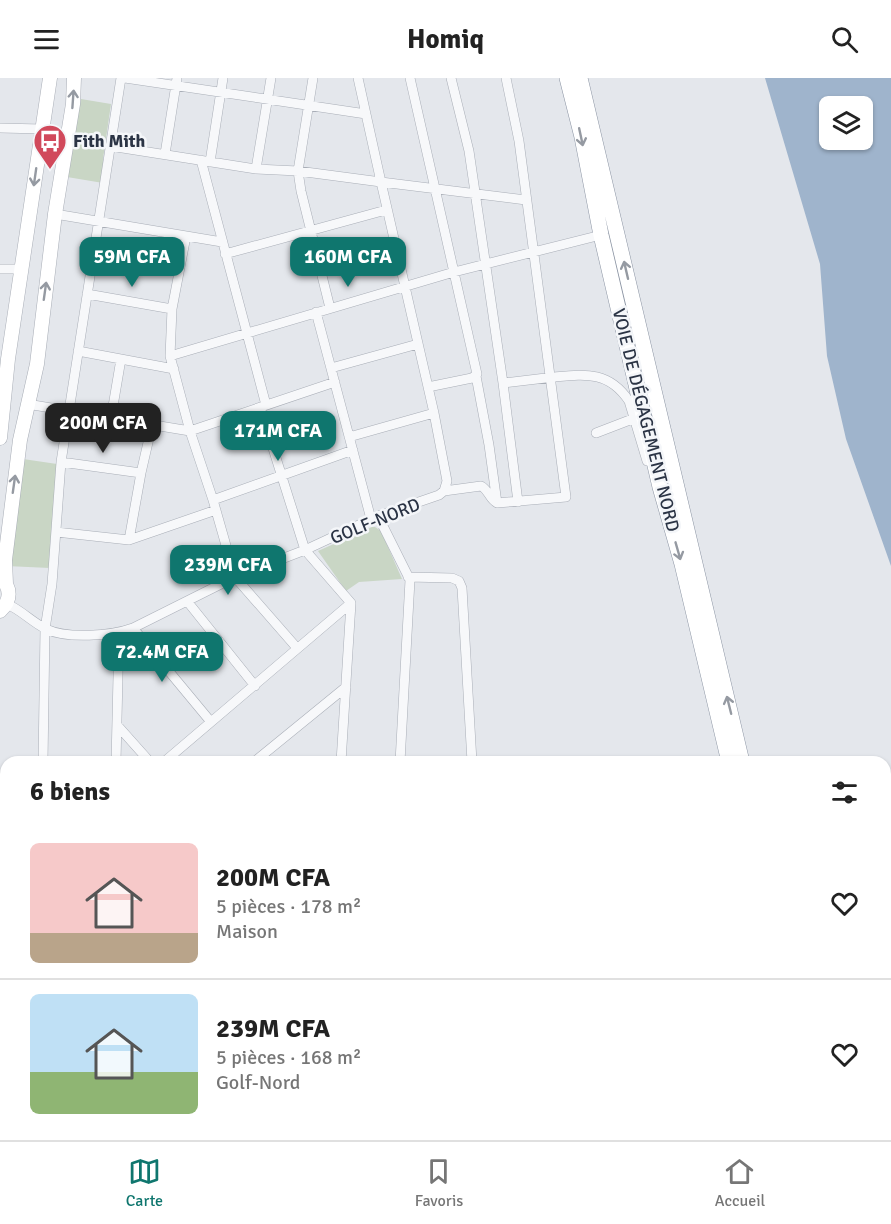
<!DOCTYPE html>
<html lang="fr">
<meta charset="utf-8">
<style>
body{margin:0;font-family:Signika,sans-serif;background:#f2f2f2;color:#222;height:100vh;display:flex;flex-direction:column;font-size:22px;white-space:nowrap}
*{box-sizing:border-box;margin:0}
p{font-size:20px;color:#767676}
.icon{flex:none;width:33px;height:33px;fill:none;stroke:currentColor;stroke-width:2;stroke-linecap:round;stroke-linejoin:round}
.map{position:relative;flex:1;overflow:hidden}
.drawer{position:absolute;left:0px;top:678px;width:891px;height:384px;display:flex;flex-direction:column;background:#fff;border-radius:18px 18px 0 0;box-shadow:0 2px 4px #0004}
.drawer>*{flex:none}
.controls{position:absolute;left:819px;top:18px;display:grid;gap:12px}
.controls a{display:grid;place-items:center;width:54px;height:54px;border-radius:9px;background:#fff;box-shadow:0 2px 4px #0004;font-size:30px}
.price{position:absolute;translate:-50% -51px;padding:0 14px;border-radius:12px;background:#0f766e;color:#fff;font-size:20px;line-height:39px;filter:drop-shadow(0 2px 3px #0008)}
.price::after{content:'';position:absolute;left:50%;top:36px;width:18px;height:14px;margin-left:-9px;background:inherit;clip-path:polygon(0 0,100% 0,50% 100%)}
.price.on{background:#222;color:#fff}
ul{padding:0;list-style:none}
li{display:flex;align-items:center;gap:18px;height:150px;padding:0 30px}
li+li{border-top:2px solid #e0e0e0}
li span{display:grid;place-items:center;flex:none;width:168px;height:120px;border-radius:9px;color:#555}
li>.icon{margin-inline-start:auto}
span .icon{width:72px;height:72px;fill:#fffc;stroke-width:1}
li b{font-size:26px}
h2{display:flex;justify-content:space-between;align-items:center;height:72px;padding:0 30px;font-size:26px}
header{display:flex;justify-content:space-between;align-items:center;height:78px;padding:0 30px;background:#fff;font-size:27px;font-weight:800}
.tab-bar{display:flex;justify-content:space-around;align-items:center;height:84px;border-top:2px solid #e0e0e0;background:#fff;font-size:16px;color:#767676}
.tab-bar a{display:grid;justify-items:center;gap:3px}
.tab-bar .on{color:#0f766e}
.map>svg:first-child{display:block}
</style>
<header><svg class="icon" aria-label="menu" viewBox="0 0 24 24"><path d="M4 6h16M4 12h16M4 18h16"/></svg>Homiq<svg class="icon" aria-label="search" viewBox="0 0 24 24"><circle cx="10" cy="10" r="6"/><path d="M15 15l6 6"/></svg></header>
<div class="map">
<svg width="891" height="1062" viewBox="0 0 891 1062">
<rect width="100%" height="100%" fill="#e4e7ec"/>
<!-- green -->
<path fill="#c9d6c5" d="M 81,21 L 111,26 L 103,81 L 107,82 L 103,105 L 67,99 Z
M 23,381 L 57,386 L 50,490 L 6,488 Z
M 372,449 L 375,449 L 381,453 L 402,501 L 359,504 L 346,513 L 318,473 Z"/>
<!-- water -->
<path fill="#9fb4cc" fill-rule="evenodd" d="M 765,0 L 891,0 L 891,488 L 846,361 L 827,278 L 820,186 ZM 830,28 L 862,28 L 862,62 L 830,62 Z"/>
<g fill="none" stroke-linecap="round" stroke-linejoin="round">
<defs>
<path id="minor" d="M 125,0 L 366,36
M 313,0 L 298,93 L 301,113 L 330,230
M 358,0 L 381,104 L 526,122
M 410,0 L 477,296 L 472,300 L 428,309
M 451,0 L 469,73 L 503,305 L 518,424
M 0,50 L 42,51
M 110,68 L 256,91 L 298,93 L 381,104 L 434,335 L 447,403 L 444,413
M 165,76 L 177,0
M 201,82 L 266,327
M 210,84 L 223,0
M 256,91 L 271,0
M 55,136 L 222,164
M 186,158 L 172,231 L 170,278 L 190,353 L 213,422 L 235,499 L 297,570
M 225,176 L 386,132
M 0,191 L 23,191
M 87,216 L 172,231
M 316,234 L 371,441
M 78,273 L 174,291
M 170,278 L 454,194 L 601,157
M 331,290 L 418,266
M 476,298 L 489,367 L 497,425
M 503,305 C 520,303 537,301 554,299 C 586,296 609,293 629,323 L 647,383
M 27,326 L 190,353 L 335,304
M 260,329 L 305,472 L 351,525 L 341,684
M 111,340 L 121,281
M 596,355 L 635,340
M 349,359 L 434,335
M 61,384 L 141,395
M 213,422 L 353,372
M 378,438 L 410,502 L 400,684
M 56,454 L 129,462 L 216,432
M 129,462 L 141,395 L 152,347
M 408,499 L 452,500 L 459,503 L 462,510 L 472,684
M 187,523 L 255,608
M 7,526 C 21,532 32,544 46,551 C 67,561 111,558 133,550 L 235,499 L 305,472 L 378,438 L 439,417 L 444,413 L 481,408 C 489,412 489,421 497,425 L 566,419 L 519,63 L 506,0
M 133,550 L 211,644
M 117,647 L 150,684
M 43,684 L 45,551 L 52,506 L 61,384 L 121,0
M 116,684 L 119,555
M 164,684 L 351,525
M 254,684 L 346,609
M 98,1056 L 98,1062
M 217,1056 L 218,1062
M 134,1062 L 134,1056
M 188,1062 L 189,1056
M 384,1062 L 384,1056"/>
<path id="tertiary" d="M 277,1062 L 277,1056"/>
<path id="secondary" d="M 0,360 L 8,281 L 50,0
M 6,506 L 5,482 L 20,362 L 37,286 L 55,136 L 73,26 L 74,0
M 0,533 C 11,523 12,510 0,499
M 0,781 L 3,946 L 6,962
M 0,1004 L 6,1000
M 11,1056 L 11,1062"/>
<path id="trunk" d="M 567,0 L 582,59 L 601,157 L 660,409 L 682,486 L 729,684
M 580,0 L 742,684
M 815,1056 L 816,1062
M 829,1056 L 830,1062"/>
</defs>
<!-- minor casing -->
<use href="#minor" stroke="#a9aeb7" stroke-width="10"/>
<!-- tertiary casing -->
<use href="#tertiary" stroke="#a9aeb7" stroke-width="14"/>
<!-- secondary casing -->
<use href="#secondary" stroke="#a9aeb7" stroke-width="15"/>
<!-- trunk casing -->
<use href="#trunk" stroke="#8b94a3" stroke-width="16"/>
<!-- minor -->
<use href="#minor" stroke="#f7f8fa" stroke-width="9"/>
<!-- tertiary -->
<use href="#tertiary" stroke="#f7f8fa" stroke-width="12"/>
<!-- secondary -->
<use href="#secondary" stroke="#fff" stroke-width="14"/>
<!-- trunk -->
<use href="#trunk" stroke="#fff" stroke-width="15"/>
</g>
<!-- one-way arrows -->
<defs><path id="oneway-shaft" d="M-6 0H5M1.5-3L5.5 0L1.5 3" fill="none" stroke-width="1.6" stroke-linecap="round" stroke-linejoin="round" transform="scale(1.5)"/></defs>
<g stroke="#959aa2">
<use href="#oneway-shaft" transform="translate(73 21) rotate(-86)"/>
<use href="#oneway-shaft" transform="translate(581 59) rotate(78)"/>
<use href="#oneway-shaft" transform="translate(35 99) rotate(98)"/>
<use href="#oneway-shaft" transform="translate(626 192) rotate(-103)"/>
<use href="#oneway-shaft" transform="translate(45 213) rotate(-82)"/>
<use href="#oneway-shaft" transform="translate(14 406) rotate(-82)"/>
<use href="#oneway-shaft" transform="translate(678 473) rotate(74)"/>
<use href="#oneway-shaft" transform="translate(729 627) rotate(-104)"/>
</g>
<!-- icons -->
<defs>
<symbol id="bus-pin" viewBox="-11 -11 22 30"><path d="M0 17L-7.5 6A9.5 9.5 0 1 1 7.5 6Z" fill="#d1495b" stroke="#f4f6f9"/><path d="M-5-6H5V4H4V6H2V4H-2V6H-4V4H-5ZM-3.5-4V0h7V-4ZM-3.5 1.2v1.5H-2V1.2ZM2 1.2v1.5H3.5V1.2Z" fill="#fff"/></symbol>
</defs>
<g fill-rule="evenodd">
<use href="#bus-pin" x="31" y="44" width="38" height="52"/>
</g>
<g text-anchor="middle" dominant-baseline="central" stroke-width="5" stroke-linejoin="round" paint-order="stroke">
<!-- poi labels -->
<g font-size="18" font-weight="bold" fill="#2b3445" stroke="#f4f6f9" text-anchor="start">
<text x="73" y="63">Fith Mith</text>
</g>
<!-- street labels -->
<g font-size="18" fill="#2b3445" stroke="#f4f6f9">
<text transform="translate(646 342) rotate(76)">VOIE DE DÉGAGEMENT NORD</text>
<text transform="translate(375 443) rotate(-22)">GOLF-NORD</text>
</g>
</g>
</svg>
<div class="controls">
<a><svg class="icon" aria-label="layers" viewBox="0 0 24 24"><path d="M12 4l9 5-9 5-9-5zM3 14l9 5 9-5"/></svg></a>
</div>
<b class="price" style="left:132px;top:210px">59M CFA</b>
<b class="price" style="left:348px;top:210px">160M CFA</b>
<b class="price on" style="left:103px;top:376px">200M CFA</b>
<b class="price" style="left:278px;top:384px">171M CFA</b>
<b class="price" style="left:228px;top:518px">239M CFA</b>
<b class="price" style="left:162px;top:605px">72.4M CFA</b>
<section class="drawer">
<h2>6 biens<svg class="icon" aria-label="filters" viewBox="0 0 24 24"><path d="M4 7h16M4 17h16"/><circle cx="9" cy="7" r="2"/><circle cx="15" cy="17" r="2"/></svg></h2>
<ul>
<li><span style="background:linear-gradient(#f6c9c9 75%,#b9a48a 0)"><svg class="icon" aria-label="home" viewBox="0 0 24 24"><path d="M3 11l9-7 9 7M6 9v11h12V9"/></svg></span><div><b>200M CFA</b><p>5 pièces · 178 m²</p><p>Maison</p></div><svg class="icon" aria-label="heart" viewBox="0 0 24 24"><path d="M12 20l-8-8c-3-5 5-10 8-4 3-6 11-1 8 4z"/></svg></li>
<li><span style="background:linear-gradient(#bfe0f5 65%,#8fb573 0)"><svg class="icon" aria-label="home" viewBox="0 0 24 24"><path d="M3 11l9-7 9 7M6 9v11h12V9"/></svg></span><div><b>239M CFA</b><p>5 pièces · 168 m²</p><p>Golf-Nord</p></div><svg class="icon" aria-label="heart" viewBox="0 0 24 24"><path d="M12 20l-8-8c-3-5 5-10 8-4 3-6 11-1 8 4z"/></svg></li>
</ul>
</section>
</div>
<nav class="tab-bar">
<a class="on"><svg class="icon" aria-label="map" viewBox="0 0 24 24"><path d="M3 6l6-2 6 2 6-2v14l-6 2-6-2-6 2zM9 4v14M15 6v14"/></svg>Carte</a>
<a><svg class="icon" aria-label="saved" viewBox="0 0 24 24"><path d="M7 4h10v16l-5-4-5 4z"/></svg>Favoris</a>
<a><svg class="icon" aria-label="home" viewBox="0 0 24 24"><path d="M3 11l9-7 9 7M6 9v11h12V9"/></svg>Accueil</a>
</nav>
